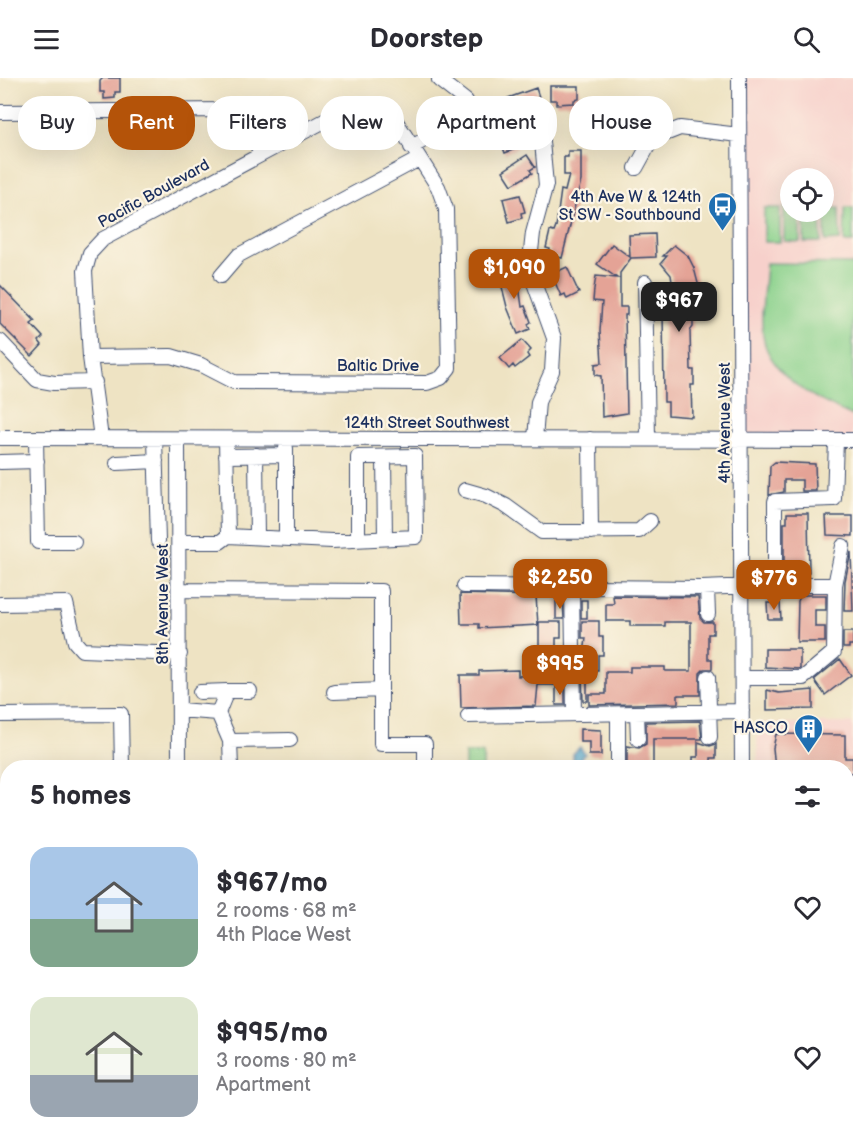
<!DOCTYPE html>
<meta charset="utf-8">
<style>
body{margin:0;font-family:"Balsamiq Sans",sans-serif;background:#f7f7f7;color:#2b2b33;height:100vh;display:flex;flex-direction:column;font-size:22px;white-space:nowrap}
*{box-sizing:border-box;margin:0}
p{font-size:20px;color:#7c7c81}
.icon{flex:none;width:33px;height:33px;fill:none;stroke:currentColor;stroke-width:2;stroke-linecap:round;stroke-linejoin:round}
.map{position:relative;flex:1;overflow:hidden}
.panel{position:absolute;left:0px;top:682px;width:854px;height:386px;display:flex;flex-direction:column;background:#fff;border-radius:24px 24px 0 0;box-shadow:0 6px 24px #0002}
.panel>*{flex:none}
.top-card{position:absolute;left:18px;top:18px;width:818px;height:54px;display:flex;gap:12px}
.fabs{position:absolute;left:780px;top:90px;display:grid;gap:12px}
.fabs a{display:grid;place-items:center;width:54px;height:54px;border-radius:50%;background:#fff;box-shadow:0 6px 24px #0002;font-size:30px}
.price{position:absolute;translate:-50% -51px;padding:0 14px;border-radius:12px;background:#b45309;color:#fff;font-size:20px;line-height:39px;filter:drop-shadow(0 2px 3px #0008)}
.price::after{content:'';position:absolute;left:50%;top:36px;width:18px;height:14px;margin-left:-9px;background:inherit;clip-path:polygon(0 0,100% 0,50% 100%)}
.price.selected{background:#222;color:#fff}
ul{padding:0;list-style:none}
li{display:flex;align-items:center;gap:18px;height:150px;padding:0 30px}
li span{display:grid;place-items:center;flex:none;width:168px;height:120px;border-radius:18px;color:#555}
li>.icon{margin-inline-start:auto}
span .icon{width:72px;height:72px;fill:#fffc;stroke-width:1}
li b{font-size:26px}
h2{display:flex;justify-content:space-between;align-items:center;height:72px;padding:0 30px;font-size:26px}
.chip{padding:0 21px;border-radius:24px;background:#fff;box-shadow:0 6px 24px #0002;font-size:21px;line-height:54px}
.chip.selected{background:#b45309;color:#fff}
header{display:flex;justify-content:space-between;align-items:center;height:78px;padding:0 30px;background:#fff;font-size:27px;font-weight:700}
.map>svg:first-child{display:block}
</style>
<header><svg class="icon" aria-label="menu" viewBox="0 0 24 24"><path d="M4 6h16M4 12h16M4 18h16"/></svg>Doorstep<svg class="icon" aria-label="search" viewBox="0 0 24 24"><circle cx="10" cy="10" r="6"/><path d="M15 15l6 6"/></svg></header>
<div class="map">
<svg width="853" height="1067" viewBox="0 0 853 1067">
<rect width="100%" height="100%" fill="#fcf5e5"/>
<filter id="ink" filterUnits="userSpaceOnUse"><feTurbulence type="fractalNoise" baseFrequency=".0167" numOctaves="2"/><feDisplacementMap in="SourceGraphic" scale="12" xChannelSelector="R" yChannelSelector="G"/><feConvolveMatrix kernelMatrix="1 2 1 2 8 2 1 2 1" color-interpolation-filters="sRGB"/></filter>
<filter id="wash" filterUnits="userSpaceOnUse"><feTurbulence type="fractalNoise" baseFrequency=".008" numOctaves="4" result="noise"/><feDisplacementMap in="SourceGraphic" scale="24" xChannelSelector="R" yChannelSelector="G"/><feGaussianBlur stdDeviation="1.35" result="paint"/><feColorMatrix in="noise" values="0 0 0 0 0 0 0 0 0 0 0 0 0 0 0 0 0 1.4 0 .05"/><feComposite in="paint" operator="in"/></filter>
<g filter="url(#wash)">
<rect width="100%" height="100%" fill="#eee3c3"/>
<!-- built -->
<path fill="#f7d0cb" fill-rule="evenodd" d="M 739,0 L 853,0 L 853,362 L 742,360 ZM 790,100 L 824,100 L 824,134 L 790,134 Z
M 757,645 L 853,645 L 853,899 L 846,899 L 846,690 L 758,690 Z
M 0,816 L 7,816 L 7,917 L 0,919 Z
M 846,954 L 853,954 L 853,1067 L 835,1067 L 835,1061 L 846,1060 Z
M 423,1060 L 423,1067 L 198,1067 L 198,1061 Z
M 428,1060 L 723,1061 L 723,1067 L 428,1067 Z"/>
<!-- green -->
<path fill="#8ad18c" stroke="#528075" stroke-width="1.5" d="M 784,129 L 790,129 L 790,134 L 800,134 L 800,164 L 784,163 Z
M 764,130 L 780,130 L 780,164 L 764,164 Z
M 825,130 L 839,130 L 840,162 L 825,163 Z
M 845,130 L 853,130 L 853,164 L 844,164 Z
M 804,134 L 820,134 L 821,164 L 804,164 Z
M 766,185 L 853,186 L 853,338 C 821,324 783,306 767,272 C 757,251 765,208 766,185 Z
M 465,675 L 483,675 L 483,690 L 465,690 Z"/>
<!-- water -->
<path fill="#50a4cc" stroke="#366a95" stroke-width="1.5" d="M 580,669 L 585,676 L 581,679 L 581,688 L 573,688 L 573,676 Z"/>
<g id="blocks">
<!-- building -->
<path fill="#e4a396" d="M 103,0 L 120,0 L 120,14 L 115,14 L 115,20 L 104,21 L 104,14 L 100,14 L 100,3 Z
M 550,8 L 579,8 L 579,21 L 574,22 L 574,25 L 556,26 L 556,22 L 550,22 Z
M 536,10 L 540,22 L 534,23 L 536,28 L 514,36 L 508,20 Z
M 511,42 L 520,64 L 516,65 L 518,70 L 505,75 L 495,48 Z
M 568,73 L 581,73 L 581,103 L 562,180 L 549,177 L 550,171 L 546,170 L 550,153 L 554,154 L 556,149 L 561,112 L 565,113 L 569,97 L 564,97 L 564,79 L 568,79 Z
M 527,77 L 535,89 L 530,92 L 532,95 L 512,107 L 503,93 Z
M 520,117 L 525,134 L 521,135 L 522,140 L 509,144 L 503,121 Z
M 655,156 L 656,179 L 631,180 L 620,195 L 620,229 L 627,229 L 627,237 L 625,237 L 627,335 L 602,339 L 601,298 L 595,297 L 595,286 L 602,285 L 600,253 L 602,224 L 593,223 L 594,211 L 596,198 L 617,200 L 597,186 L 612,166 L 630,179 L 629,157 Z
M 674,167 L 688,178 L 694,190 L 700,213 L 700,225 L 693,225 L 693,249 L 690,253 L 691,292 L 694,292 L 694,307 L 691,307 L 692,339 L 668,337 L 668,324 L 664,324 L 663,229 L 667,229 L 667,217 L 674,217 L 671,197 L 661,185 L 667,178 L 663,178 Z
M 512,189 L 513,194 L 517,193 L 522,229 L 525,228 L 531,244 L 528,246 L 530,251 L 518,256 L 507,229 L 498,193 Z
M 567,189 L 579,215 L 567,221 L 565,216 L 561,218 L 554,202 L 557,200 L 554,195 Z
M 0,207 L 35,243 L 31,246 L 43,259 L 39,263 L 42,267 L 32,278 L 0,246 Z
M 522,262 L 531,272 L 527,276 L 529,279 L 515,290 L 513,287 L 509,291 L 500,280 Z
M 775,384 L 815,386 L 816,413 L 802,413 L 802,402 L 784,402 L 784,414 L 769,417 L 770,388 Z
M 787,435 L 808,435 L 809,495 L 787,496 L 787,486 L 784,486 L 784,445 L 787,445 Z
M 826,438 L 853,438 L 853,458 L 827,457 Z
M 851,474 L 853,533 L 844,533 L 845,503 Z
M 460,516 L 536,518 L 538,547 L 479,550 L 479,546 L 461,546 Z
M 801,517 L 826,517 L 826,532 L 815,532 L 815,549 L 825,549 L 825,564 L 797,564 L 798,523 Z
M 613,518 L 698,519 L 700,540 L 704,544 L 713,544 L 713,556 L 708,556 L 708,581 L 712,581 L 712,591 L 704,591 L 700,595 L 700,617 L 678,617 L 678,625 L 589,627 L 589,616 L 606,616 L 606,594 L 630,594 L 630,589 L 665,589 L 665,593 L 691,593 L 691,544 L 665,544 L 665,548 L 630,548 L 630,543 L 606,543 L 606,526 L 614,526 Z
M 581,522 L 587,522 L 587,540 L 581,540 Z
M 556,523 L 563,523 L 564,541 L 556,541 Z
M 767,525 L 780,525 L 781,541 L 768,541 Z
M 582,543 L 599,543 L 599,559 L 603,559 L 603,577 L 598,577 L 598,593 L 582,593 L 586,560 L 582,560 Z
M 539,544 L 561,544 L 561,560 L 556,560 L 556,585 L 560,585 L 560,607 L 538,607 L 536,628 L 461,630 L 460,597 L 479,597 L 479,593 L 518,592 L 518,598 L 539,597 Z
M 843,554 L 853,554 L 853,567 L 849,567 L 849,570 L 843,570 Z
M 765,571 L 800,571 L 800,591 L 765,589 Z
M 840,581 L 851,597 L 825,617 L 814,602 Z
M 582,597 L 587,597 L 587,623 L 583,623 Z
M 556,609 L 565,609 L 565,627 L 556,627 Z
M 767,612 L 779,615 L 813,612 L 813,631 L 767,632 Z
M 700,643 L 702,661 L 653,661 L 653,690 L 627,690 L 627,668 L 639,670 L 646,666 L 646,644 Z
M 580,651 L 601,652 L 601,677 L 589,677 L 589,664 L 580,664 Z
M 776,656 L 845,657 L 845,680 L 853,680 L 853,695 L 846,695 L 846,690 L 775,690 L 773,670 Z
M 698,664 L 710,668 L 716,666 L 716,680 L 711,680 L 711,690 L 693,690 L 693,679 L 698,679 Z
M 8,846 L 8,877 L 0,877 L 0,847 Z"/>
</g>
</g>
<g filter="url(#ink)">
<use href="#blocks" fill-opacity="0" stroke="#3b4a6d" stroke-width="1.5"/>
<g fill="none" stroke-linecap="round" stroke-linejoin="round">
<defs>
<path id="minor" d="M 739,0 L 742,690
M 0,34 L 229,32 C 247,37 253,60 261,76
M 411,69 L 457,45 L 466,35 L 466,23 L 439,2
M 636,90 L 652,61 L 680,50 L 739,57
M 221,198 L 239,177 L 419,81
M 645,204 L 648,359
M 0,263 L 37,302 L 54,305 L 95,304
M 90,279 L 171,278 L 201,287 L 234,304 L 427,305 L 441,300 L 449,290 L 446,131 L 438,109 L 392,37 C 376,26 361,28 343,33 L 103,161 L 90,175 L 85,193 L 90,279 L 101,360
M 0,360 L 853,362
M 36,360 L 38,464 L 74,464
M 155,361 L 158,463
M 178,361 L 179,690
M 226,361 L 228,458 L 332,463 L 416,459 L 415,378 L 358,379 L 358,460
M 535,361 L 538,324 L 552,293 L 554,260 L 529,191 L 533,155 L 546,107 L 541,53
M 590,361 L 591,454
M 256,377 L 257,459
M 226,378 L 286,377 L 286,370
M 384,379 L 385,460
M 0,384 L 37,383
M 117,385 L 156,383
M 465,412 L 486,418 L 506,428 L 542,454 L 639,453 L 650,443
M 286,459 L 286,377
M 179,464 L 220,464 L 228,458
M 835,507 L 843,468
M 464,508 L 702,510 L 775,507
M 572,509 L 574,636
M 707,510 L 708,536
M 179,512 L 381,513 L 381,666 L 425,666 L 425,690
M 0,526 L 66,525 L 75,564 L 82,572 L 180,576
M 708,599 L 710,659
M 742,600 L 803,600 L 834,574 L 835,507 L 775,507 L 775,423 L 834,421 L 836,362
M 227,613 L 250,613
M 200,614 L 227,613 L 218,635
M 334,614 L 381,612
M 179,632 L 218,635 L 230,663 L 231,690
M 637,635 L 638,661
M 618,636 L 618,690
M 0,637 L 121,636 L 122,690
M 468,638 L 742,633
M 230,663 L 290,662
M 846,746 L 853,746
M 0,776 L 8,776
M 0,838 L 5,838
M 846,848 L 853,850
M 0,891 L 8,891
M 0,1024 L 1,1067
M 149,1060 L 149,1067
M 179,1060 L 179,1067
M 205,1060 L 205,1067
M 249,1060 L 249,1067
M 446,1060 L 446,1067
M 470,1060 L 470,1067
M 685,1060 L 685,1067
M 742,1060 L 742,1067
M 323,1064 L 414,1066 L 418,1060"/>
<path id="major" d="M 846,921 L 853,921
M 846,934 L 853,934
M 0,941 L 8,941"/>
</defs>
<!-- minor casing -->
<use href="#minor" stroke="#3b4a6d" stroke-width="16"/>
<!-- major casing -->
<use href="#major" stroke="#3b4a6d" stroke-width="20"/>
<!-- minor -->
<use href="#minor" stroke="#fff" stroke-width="14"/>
<!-- major -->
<use href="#major" stroke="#fff" stroke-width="16"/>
</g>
</g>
<!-- icons -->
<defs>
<symbol id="bus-pin" viewBox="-11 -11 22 30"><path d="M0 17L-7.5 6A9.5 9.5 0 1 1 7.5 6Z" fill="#1f6fb2" stroke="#fcf5e5"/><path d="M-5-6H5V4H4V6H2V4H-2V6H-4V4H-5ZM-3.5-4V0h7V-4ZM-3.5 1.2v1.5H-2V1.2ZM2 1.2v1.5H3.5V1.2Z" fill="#fff"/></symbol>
<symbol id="building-pin" viewBox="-11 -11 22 30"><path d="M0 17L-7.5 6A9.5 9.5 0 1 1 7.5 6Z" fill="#1f6fb2" stroke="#fcf5e5"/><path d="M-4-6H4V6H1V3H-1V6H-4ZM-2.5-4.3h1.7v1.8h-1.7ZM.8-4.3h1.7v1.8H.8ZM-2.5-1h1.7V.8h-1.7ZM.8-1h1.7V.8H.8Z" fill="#fff"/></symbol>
</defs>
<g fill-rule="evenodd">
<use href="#bus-pin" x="706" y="112" width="33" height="45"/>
<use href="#building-pin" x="792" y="634" width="33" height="45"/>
</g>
<g text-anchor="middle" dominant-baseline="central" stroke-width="4.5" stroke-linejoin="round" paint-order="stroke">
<!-- street labels -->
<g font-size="16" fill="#1b2f5e" stroke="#fcf5e5">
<text transform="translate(154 116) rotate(-29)">Pacific Boulevard</text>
<text x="378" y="288">Baltic Drive</text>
<text x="427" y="345">124th Street Southwest</text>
<text transform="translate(725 345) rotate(-90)">4th Avenue West</text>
<text transform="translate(163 526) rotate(-90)">8th Avenue West</text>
</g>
<!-- poi labels -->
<g font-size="16" fill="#1b2f5e" stroke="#fcf5e5" text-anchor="end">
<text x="701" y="119">4th Ave W &amp; 124th<tspan x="701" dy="18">St SW - Southbound</tspan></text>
<text x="788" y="650">HASCO</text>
</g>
</g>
</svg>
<div class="fabs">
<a><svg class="icon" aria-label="locate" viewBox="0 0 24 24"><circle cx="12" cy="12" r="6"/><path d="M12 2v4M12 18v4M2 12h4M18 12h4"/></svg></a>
</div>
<b class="price" style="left:514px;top:222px">$1,090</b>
<b class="price selected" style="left:679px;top:255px">$967</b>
<b class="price" style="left:560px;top:532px">$2,250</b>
<b class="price" style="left:774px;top:533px">$776</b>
<b class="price" style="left:560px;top:618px">$995</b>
<div class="top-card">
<a class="chip">Buy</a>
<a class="chip selected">Rent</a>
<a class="chip">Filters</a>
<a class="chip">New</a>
<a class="chip">Apartment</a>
<a class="chip">House</a>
</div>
<section class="panel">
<h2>5 homes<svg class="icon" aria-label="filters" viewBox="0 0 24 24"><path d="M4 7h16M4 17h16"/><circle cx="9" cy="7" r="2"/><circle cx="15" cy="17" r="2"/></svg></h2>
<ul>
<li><span style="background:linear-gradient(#a9c7e8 60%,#7fa58c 0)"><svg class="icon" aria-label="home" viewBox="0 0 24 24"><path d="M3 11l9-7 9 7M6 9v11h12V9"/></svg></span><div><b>$967/mo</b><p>2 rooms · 68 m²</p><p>4th Place West</p></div><svg class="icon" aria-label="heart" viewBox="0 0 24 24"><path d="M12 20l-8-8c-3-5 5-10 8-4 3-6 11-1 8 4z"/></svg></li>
<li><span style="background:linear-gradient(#dfe7d0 65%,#9aa5b1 0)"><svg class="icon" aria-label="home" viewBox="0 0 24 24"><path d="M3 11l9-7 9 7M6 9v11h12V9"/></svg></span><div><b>$995/mo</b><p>3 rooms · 80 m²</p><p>Apartment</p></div><svg class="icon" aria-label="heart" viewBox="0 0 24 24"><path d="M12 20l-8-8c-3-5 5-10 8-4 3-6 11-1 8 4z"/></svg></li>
</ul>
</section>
</div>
